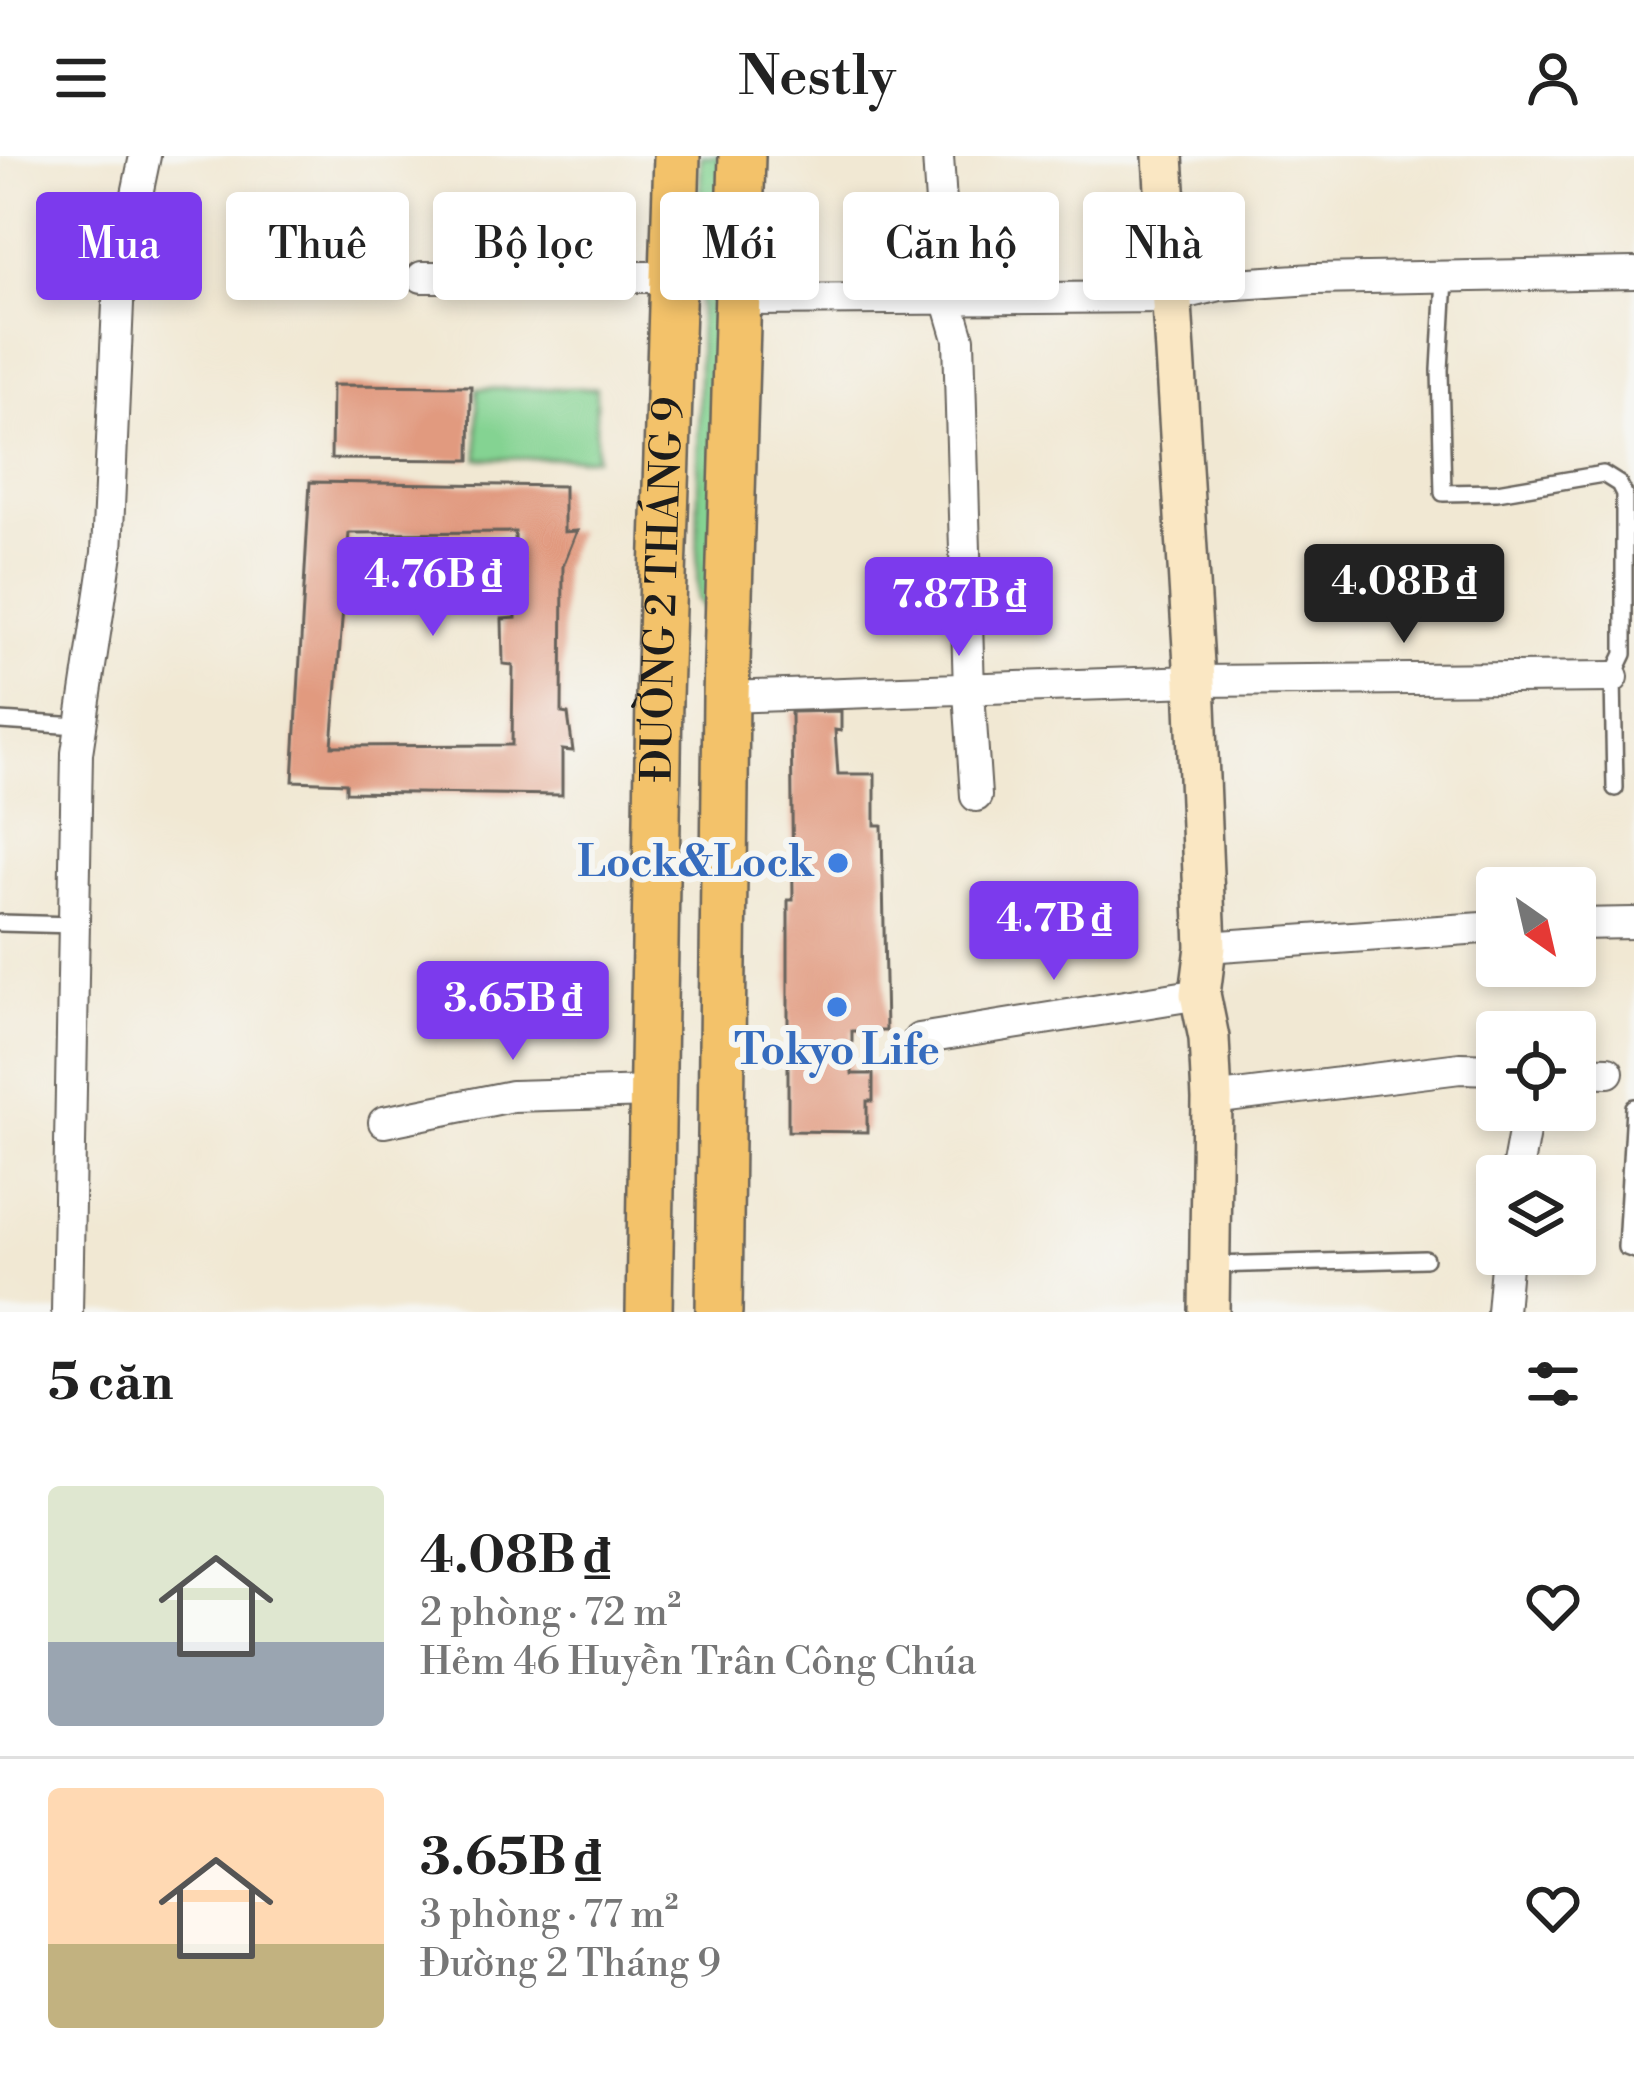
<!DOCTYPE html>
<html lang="vi">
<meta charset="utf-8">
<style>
body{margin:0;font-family:"Libre Bodoni",serif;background:#f2f2f2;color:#222;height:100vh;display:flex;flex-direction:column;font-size:45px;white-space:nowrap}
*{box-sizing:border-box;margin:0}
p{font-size:39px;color:#767676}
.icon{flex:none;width:66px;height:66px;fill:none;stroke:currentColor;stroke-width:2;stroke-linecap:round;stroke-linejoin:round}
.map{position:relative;height:1156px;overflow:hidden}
.details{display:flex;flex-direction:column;background:#fff;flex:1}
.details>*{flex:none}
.hud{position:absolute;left:36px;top:36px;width:1563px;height:108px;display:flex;gap:24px}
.needle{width:78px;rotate:146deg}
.buttons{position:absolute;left:1476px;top:711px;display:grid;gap:24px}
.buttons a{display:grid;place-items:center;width:120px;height:120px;border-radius:12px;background:#fff;box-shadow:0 6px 18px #0003;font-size:60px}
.price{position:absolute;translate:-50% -102px;padding:0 27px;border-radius:12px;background:#7c3aed;color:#fff;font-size:39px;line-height:78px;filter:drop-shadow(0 3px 6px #0008)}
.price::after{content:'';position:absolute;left:50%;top:72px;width:36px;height:27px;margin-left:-18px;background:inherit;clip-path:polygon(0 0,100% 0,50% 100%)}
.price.active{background:#222;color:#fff}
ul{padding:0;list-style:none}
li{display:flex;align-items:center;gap:36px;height:300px;padding:0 48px}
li+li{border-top:3px solid #e0e0e0}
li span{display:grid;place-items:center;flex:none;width:336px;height:240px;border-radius:12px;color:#555}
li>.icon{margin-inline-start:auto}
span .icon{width:144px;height:144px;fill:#fffc;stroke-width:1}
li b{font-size:51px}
h2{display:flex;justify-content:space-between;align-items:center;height:144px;padding:0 48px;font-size:51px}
.tag{padding:0 42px;border-radius:12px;background:#fff;box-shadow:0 6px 18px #0003;font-size:42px;line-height:108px}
.tag.active{background:#7c3aed;color:#fff}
header{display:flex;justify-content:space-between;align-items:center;height:156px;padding:0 48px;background:#fff;font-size:54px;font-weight:600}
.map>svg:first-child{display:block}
</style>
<header><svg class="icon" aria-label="menu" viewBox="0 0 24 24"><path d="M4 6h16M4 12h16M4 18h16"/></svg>Nestly<svg class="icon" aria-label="person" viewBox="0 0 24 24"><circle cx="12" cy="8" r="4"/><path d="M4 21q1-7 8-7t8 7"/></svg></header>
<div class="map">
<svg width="1634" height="1156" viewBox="0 0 1634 1156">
<rect width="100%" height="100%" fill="#f6f6f2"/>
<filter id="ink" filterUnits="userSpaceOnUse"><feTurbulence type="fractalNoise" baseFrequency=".00833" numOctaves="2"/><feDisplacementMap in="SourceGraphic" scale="24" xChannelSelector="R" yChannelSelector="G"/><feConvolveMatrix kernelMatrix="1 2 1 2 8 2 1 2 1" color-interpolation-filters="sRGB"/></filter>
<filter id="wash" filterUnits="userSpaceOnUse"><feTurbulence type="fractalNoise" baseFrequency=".004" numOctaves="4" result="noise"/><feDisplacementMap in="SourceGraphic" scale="48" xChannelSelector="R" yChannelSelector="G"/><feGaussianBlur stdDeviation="2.7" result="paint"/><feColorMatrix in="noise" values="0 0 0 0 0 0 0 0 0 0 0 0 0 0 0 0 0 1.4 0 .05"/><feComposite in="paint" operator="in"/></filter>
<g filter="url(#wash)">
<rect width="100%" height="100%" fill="#f1e8d3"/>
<!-- green -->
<path fill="#84d392" stroke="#507857" stroke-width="3" d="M 701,0 L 724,0 L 712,455 L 705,455 L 697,443 Z
M 596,232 L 596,302 L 478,303 L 477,233 Z"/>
<g id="blocks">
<!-- building -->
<path fill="#e19a7f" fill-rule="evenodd" d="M 332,229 L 471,230 L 470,304 L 331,303 Z
M 310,326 L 564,330 L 564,376 L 577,375 L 563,410 L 562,557 L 568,558 L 573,595 L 562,594 L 562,639 L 346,636 L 346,627 L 293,625 ZM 515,376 L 516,462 L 502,463 L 503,508 L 513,509 L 512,589 L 332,590 L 349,377 Z
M 841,555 L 841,575 L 835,574 L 838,618 L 875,618 L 875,669 L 882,669 L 886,875 L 852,875 L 852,918 L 873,918 L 873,945 L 867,945 L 867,976 L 788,975 L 788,744 L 793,744 L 791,556 Z"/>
</g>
</g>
<g filter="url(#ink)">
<use href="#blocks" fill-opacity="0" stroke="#67635c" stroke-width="3"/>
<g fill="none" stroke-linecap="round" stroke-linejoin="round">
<defs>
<path id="lane" d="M 1445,122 L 1440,214 L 1443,337 L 1497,336 L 1603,318 L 1619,328 L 1624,338 L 1624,498 L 1613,521 L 1615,632
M 0,565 L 79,570
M 0,767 L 75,769
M 1634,951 L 1626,1091 L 1634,1094
M 1212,1109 L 1425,1103"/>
<path id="street" d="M 938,0 L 947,142 L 959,183 L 969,536 L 976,640
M 422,121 L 676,121
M 740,144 L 1170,141 L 1220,129 L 1314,123 L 1634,117
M 726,541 L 1195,525 L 1613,521
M 1575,768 L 1634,767
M 1206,791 L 1497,771
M 919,883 L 1200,838
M 1575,915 L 1608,916
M 1212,943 L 1460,912 L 1497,913
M 384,966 L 512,940 L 652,936
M 1516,1020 L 1528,954
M 67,1156 L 77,597 L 107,397 L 119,125 L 145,0
M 1502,1156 L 1507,1098"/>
<path id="secondary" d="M 1163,0 L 1195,525 L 1206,791 L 1200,838 L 1209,882 L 1212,943 L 1209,1156"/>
<g id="primary">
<path id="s1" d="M 649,1156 L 659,541 L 677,0"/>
<path d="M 719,1156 L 726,541 L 742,0"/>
</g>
</defs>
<!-- lane casing -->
<use href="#lane" stroke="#67635c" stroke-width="20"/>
<!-- street casing -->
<use href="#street" stroke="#67635c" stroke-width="34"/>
<!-- secondary casing -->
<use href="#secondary" stroke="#67635c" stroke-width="44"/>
<!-- primary casing -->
<use href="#primary" stroke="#67635c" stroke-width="50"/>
<!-- lane -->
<use href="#lane" stroke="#fff" stroke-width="15"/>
<!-- street -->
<use href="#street" stroke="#fff" stroke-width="30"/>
<!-- secondary -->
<use href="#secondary" stroke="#fae7c3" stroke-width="39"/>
<!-- primary -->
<use href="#primary" stroke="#f3c26a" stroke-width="45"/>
</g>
</g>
<!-- markers -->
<g fill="#3f7fe0" stroke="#f6f6f2" stroke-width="4.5">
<circle cx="838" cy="707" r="12"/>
<circle cx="837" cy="851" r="12"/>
</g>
<g text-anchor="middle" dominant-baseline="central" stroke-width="12" stroke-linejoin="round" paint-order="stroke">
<!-- street labels -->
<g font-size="42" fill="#1c1c1c" stroke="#f6f6f2">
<text stroke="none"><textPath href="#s1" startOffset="723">ĐƯỜNG 2 THÁNG 9</textPath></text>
</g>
<!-- shop labels -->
<g font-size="42" font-weight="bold" fill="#366cbe" stroke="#f6f6f2" text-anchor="end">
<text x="814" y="707">Lock&amp;Lock</text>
<text x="837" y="895" text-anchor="middle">Tokyo Life</text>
</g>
</g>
</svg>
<div class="buttons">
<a><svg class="needle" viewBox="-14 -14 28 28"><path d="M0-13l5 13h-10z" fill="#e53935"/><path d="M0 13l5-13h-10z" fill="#767676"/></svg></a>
<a><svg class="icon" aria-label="locate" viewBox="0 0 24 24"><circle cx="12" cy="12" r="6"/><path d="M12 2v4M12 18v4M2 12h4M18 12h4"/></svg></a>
<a><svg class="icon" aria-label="layers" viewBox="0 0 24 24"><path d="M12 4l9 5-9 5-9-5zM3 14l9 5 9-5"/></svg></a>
</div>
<b class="price" style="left:433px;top:483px">4.76B ₫</b>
<b class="price active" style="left:1404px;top:490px">4.08B ₫</b>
<b class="price" style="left:959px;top:503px">7.87B ₫</b>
<b class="price" style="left:1054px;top:827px">4.7B ₫</b>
<b class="price" style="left:513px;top:907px">3.65B ₫</b>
<div class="hud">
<a class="tag active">Mua</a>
<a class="tag">Thuê</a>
<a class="tag">Bộ lọc</a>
<a class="tag">Mới</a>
<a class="tag">Căn hộ</a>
<a class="tag">Nhà</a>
</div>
</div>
<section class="details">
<h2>5 căn<svg class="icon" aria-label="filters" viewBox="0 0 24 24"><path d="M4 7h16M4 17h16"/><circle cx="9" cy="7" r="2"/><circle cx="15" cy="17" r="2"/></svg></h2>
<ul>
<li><span style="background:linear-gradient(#dfe7d0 65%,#9aa5b1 0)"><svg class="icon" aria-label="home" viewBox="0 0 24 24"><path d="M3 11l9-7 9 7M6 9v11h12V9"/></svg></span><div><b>4.08B ₫</b><p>2 phòng · 72 m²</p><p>Hẻm 46 Huyền Trân Công Chúa</p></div><svg class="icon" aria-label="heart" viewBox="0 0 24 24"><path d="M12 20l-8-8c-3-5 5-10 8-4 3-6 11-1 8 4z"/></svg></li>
<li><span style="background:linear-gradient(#ffd9b3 65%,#c2b280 0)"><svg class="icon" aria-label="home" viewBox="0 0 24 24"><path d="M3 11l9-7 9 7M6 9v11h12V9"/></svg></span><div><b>3.65B ₫</b><p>3 phòng · 77 m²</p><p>Đường 2 Tháng 9</p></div><svg class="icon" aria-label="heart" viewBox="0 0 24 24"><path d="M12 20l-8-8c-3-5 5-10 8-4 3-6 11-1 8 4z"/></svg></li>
</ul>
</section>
